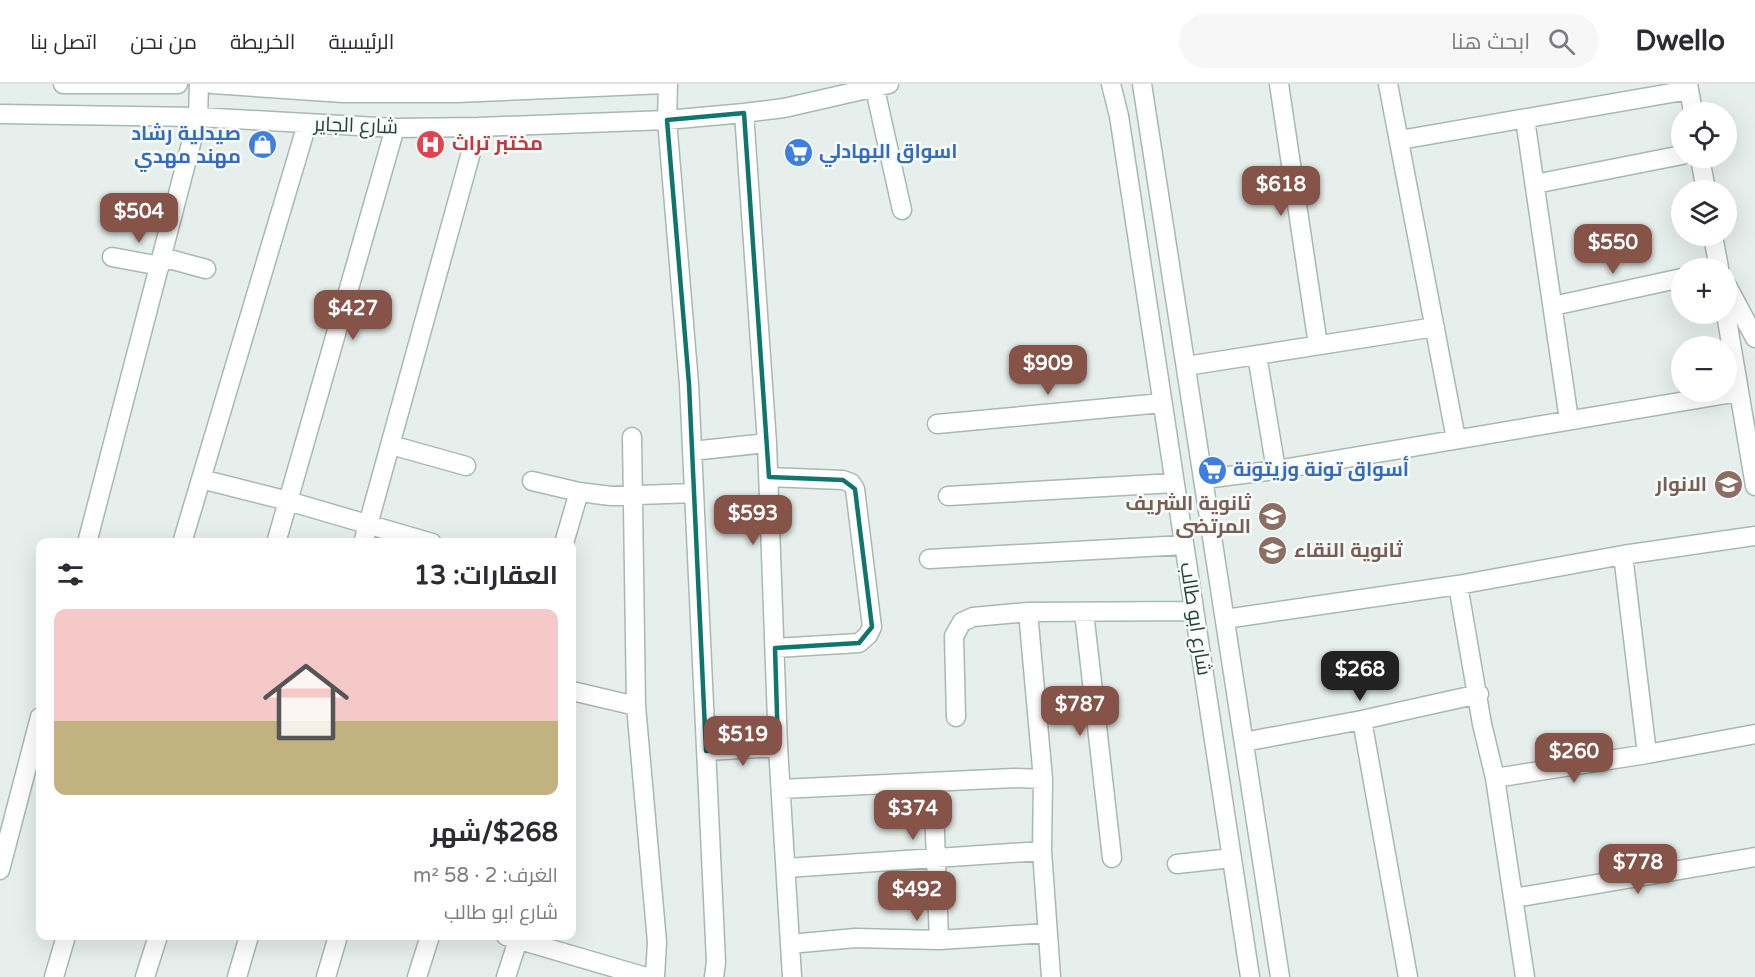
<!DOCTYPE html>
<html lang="ar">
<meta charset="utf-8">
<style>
body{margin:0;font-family:"Varela Round",Cairo,sans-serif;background:#f7f7f7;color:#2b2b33;direction:rtl;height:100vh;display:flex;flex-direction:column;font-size:22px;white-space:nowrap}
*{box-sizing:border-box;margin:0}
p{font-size:20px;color:#7c7c81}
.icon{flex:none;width:33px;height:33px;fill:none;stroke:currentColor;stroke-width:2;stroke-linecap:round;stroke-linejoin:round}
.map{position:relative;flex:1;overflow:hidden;direction:ltr}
.side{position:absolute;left:36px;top:454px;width:540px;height:402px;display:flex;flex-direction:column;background:#fff;border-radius:12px;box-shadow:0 6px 24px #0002;direction:rtl}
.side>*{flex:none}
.fabs{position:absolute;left:1671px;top:18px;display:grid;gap:12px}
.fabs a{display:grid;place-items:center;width:66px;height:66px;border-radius:50%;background:#fff;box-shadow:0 6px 24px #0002;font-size:30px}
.price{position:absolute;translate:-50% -51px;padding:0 14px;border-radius:12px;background:#855347;color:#fff;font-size:20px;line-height:39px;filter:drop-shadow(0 2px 3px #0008)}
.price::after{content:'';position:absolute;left:50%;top:36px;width:18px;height:14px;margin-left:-9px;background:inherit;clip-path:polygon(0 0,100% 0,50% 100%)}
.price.active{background:#222;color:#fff}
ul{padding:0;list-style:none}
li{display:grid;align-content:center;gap:12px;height:318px;padding:0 18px}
li span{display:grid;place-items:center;height:186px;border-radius:12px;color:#555}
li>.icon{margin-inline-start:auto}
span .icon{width:108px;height:108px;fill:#fffc;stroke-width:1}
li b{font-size:26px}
h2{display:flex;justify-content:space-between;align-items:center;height:72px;padding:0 18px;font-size:26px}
header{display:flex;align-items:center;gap:36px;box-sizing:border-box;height:84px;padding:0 30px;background:#fff;border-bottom:2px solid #e1e1e2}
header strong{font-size:28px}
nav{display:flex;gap:33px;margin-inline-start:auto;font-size:21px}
.search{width:420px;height:54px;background:#f7f7f7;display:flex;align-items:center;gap:15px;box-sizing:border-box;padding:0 21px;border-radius:33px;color:#7c7c81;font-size:22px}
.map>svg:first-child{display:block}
</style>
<header>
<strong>Dwello</strong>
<div class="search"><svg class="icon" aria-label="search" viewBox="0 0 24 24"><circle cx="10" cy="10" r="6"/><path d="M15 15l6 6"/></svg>ابحث هنا</div>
<nav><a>الرئيسية</a><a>الخريطة</a><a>من نحن</a><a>اتصل بنا</a></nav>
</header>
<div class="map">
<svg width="1755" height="893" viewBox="0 0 1755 893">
<rect width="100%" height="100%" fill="#e6efeb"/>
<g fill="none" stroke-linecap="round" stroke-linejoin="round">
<defs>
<path id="minor" d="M 63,0 L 178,0
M 212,0 L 343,9 L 456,9 L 665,0
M 668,0 L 667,36 L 689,300 L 716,878 L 714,893
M 1111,0 L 1119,32 L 1250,893
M 1142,0 L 1280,893
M 1279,0 L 1318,261
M 1388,0 L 1456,355
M 1688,0 L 1693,28
M 875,5 L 902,126
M 744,29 L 767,359 L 778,663 L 792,893
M 0,30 L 198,33 L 395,44 L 478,43 L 667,36 L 744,29 L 784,24 L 889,0
M 1525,35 L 1569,336
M 1400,56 L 1689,6
M 1700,74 L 1706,106
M 1535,100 L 1682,71
M 1713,152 L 1719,184
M 112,173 L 160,182
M 162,173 L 206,185
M 1726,200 L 1755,254
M 1553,222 L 1682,194
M 1726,230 L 1755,402
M 1257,271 L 1276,386
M 1186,282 L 1435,243
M 937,340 L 1162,319
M 632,353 L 636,622 L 657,858 L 655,893
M 391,361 L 466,382
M 692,367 L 767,359
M 769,393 L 843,396 L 851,399 L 855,405 L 872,543 L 868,551 L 859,559 L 775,564
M 201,395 L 288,417 L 432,459
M 1204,395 L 1276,386 L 1739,308
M 532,397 L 579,408 L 611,412 L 694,409
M 948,412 L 1174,399
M 87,459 L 198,33 L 199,0
M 182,459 L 307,40
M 276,459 L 395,44
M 363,459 L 478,43
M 564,459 L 579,408
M 1623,471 L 1647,670
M 929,475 L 1184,461
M 1458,501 L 1482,640 L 1495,694 L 1525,893
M 1028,528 L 1043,695
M 1084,528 L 1112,774
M 1225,535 L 1458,501 L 1623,471 L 1755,452
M 572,607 L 636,622
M 956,633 L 954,552 L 962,538 L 973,533 L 1028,528 L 1194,527
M 1362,636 L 1408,893
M 1249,657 L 1362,636 L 1479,610
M 706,667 L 778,663
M 1495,694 L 1647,670 L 1755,650
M 933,698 L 939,856
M 781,705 L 1014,694 L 1043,695 L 1042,767 L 1051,893
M 1177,780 L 1232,774
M 786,784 L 1042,767
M 0,786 L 40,633
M 1514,814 L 1755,773
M 506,852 L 646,893
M 790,860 L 855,854 L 939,856 L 1047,849
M 54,893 L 66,852
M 145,893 L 158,852
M 237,893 L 249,852
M 326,893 L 338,852
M 417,893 L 430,852
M 506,893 L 518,856"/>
</defs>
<!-- minor casing -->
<use href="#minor" stroke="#a8b8b2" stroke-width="21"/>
<!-- minor -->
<use href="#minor" stroke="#fff" stroke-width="18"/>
</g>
<!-- marked area -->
<path fill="none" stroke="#0f766e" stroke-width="4.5" stroke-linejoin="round" d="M 744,29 L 769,393 L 843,396 L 855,405 L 872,543 L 859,559 L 775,564 L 778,663 L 706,667 L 689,300 L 667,36 Z"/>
<!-- icons -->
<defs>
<symbol id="hospital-disc" viewBox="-11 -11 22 22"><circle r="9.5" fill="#e0444e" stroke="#f7fbf9"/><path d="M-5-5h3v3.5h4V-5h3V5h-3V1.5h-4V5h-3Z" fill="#fff"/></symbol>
<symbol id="shop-disc" viewBox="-11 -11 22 22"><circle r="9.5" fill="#3f7fe0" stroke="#f7fbf9"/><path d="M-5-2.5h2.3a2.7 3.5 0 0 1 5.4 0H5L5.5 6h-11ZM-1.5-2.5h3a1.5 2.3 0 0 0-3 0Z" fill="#fff"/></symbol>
<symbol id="supermarket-disc" viewBox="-11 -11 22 22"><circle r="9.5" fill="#3f7fe0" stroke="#f7fbf9"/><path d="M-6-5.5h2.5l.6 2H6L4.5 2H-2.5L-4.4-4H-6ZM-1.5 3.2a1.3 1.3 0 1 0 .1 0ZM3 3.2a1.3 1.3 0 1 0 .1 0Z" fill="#fff"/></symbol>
<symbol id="school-disc" viewBox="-11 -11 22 22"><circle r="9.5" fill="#8d6e63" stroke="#f7fbf9"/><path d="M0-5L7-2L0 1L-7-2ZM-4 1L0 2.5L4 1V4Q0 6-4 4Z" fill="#fff"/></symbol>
</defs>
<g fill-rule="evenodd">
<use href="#hospital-disc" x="414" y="44" width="33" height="33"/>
<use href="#shop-disc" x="246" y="44" width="33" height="33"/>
<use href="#supermarket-disc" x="782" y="52" width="33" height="33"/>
<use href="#supermarket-disc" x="1196" y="370" width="33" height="33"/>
<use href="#school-disc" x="1712" y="384" width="33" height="33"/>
<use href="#school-disc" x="1256" y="416" width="33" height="33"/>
<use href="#school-disc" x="1256" y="450" width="33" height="33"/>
</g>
<g text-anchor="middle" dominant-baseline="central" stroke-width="5" stroke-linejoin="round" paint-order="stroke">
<!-- street labels -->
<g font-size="20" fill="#24423a" stroke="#f7fbf9">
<text transform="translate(356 42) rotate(2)">شارع الجاير</text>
<text transform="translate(1195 535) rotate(81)">شارع ابو طالب</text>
</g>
<!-- shop labels -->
<g font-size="20" font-weight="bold" fill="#366cbe" stroke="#f7fbf9" text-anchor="start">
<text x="241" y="50" text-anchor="end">صيدلية رشاد<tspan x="241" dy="23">مهند مهدي</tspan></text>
<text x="819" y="68">اسواق البهادلي</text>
<text x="1233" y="386">أسواق تونة وزيتونة</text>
</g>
<!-- health labels -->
<g font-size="20" font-weight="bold" fill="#be3a42" stroke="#f7fbf9" text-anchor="start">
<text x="452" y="60">مختبر تراث</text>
</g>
<!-- education labels -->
<g font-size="20" font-weight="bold" fill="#785e54" stroke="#f7fbf9" text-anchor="end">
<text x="1707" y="401">الانوار</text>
<text x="1251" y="420">ثانوية الشريف<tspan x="1251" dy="23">المرتضى</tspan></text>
<text x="1294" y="467" text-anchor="start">ثانوية النقاء</text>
</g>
</g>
</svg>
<div class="fabs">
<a><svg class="icon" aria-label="locate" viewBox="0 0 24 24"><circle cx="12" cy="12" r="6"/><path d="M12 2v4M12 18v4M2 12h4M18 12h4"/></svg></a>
<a><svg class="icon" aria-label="layers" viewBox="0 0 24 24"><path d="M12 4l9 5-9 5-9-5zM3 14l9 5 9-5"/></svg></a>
<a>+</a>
<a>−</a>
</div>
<b class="price" style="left:1281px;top:133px">$618</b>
<b class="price" style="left:139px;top:160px">$504</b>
<b class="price" style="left:1613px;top:191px">$550</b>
<b class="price" style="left:353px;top:257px">$427</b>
<b class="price" style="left:1048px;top:312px">$909</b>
<b class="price" style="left:753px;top:462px">$593</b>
<b class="price active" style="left:1360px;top:618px">$268</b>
<b class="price" style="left:1080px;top:653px">$787</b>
<b class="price" style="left:743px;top:683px">$519</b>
<b class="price" style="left:1574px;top:700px">$260</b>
<b class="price" style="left:913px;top:757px">$374</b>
<b class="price" style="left:1638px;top:811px">$778</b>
<b class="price" style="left:917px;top:838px">$492</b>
<section class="side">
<h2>العقارات: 13<svg class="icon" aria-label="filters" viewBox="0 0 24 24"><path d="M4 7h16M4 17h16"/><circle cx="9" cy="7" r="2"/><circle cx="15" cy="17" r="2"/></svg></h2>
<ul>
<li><span style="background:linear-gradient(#f6c9c9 60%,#c2b280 0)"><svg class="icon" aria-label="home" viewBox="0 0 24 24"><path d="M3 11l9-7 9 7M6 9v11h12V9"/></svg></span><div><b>$268/شهر</b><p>الغرف: 2 · 58 m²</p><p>شارع ابو طالب</p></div></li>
</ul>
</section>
</div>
